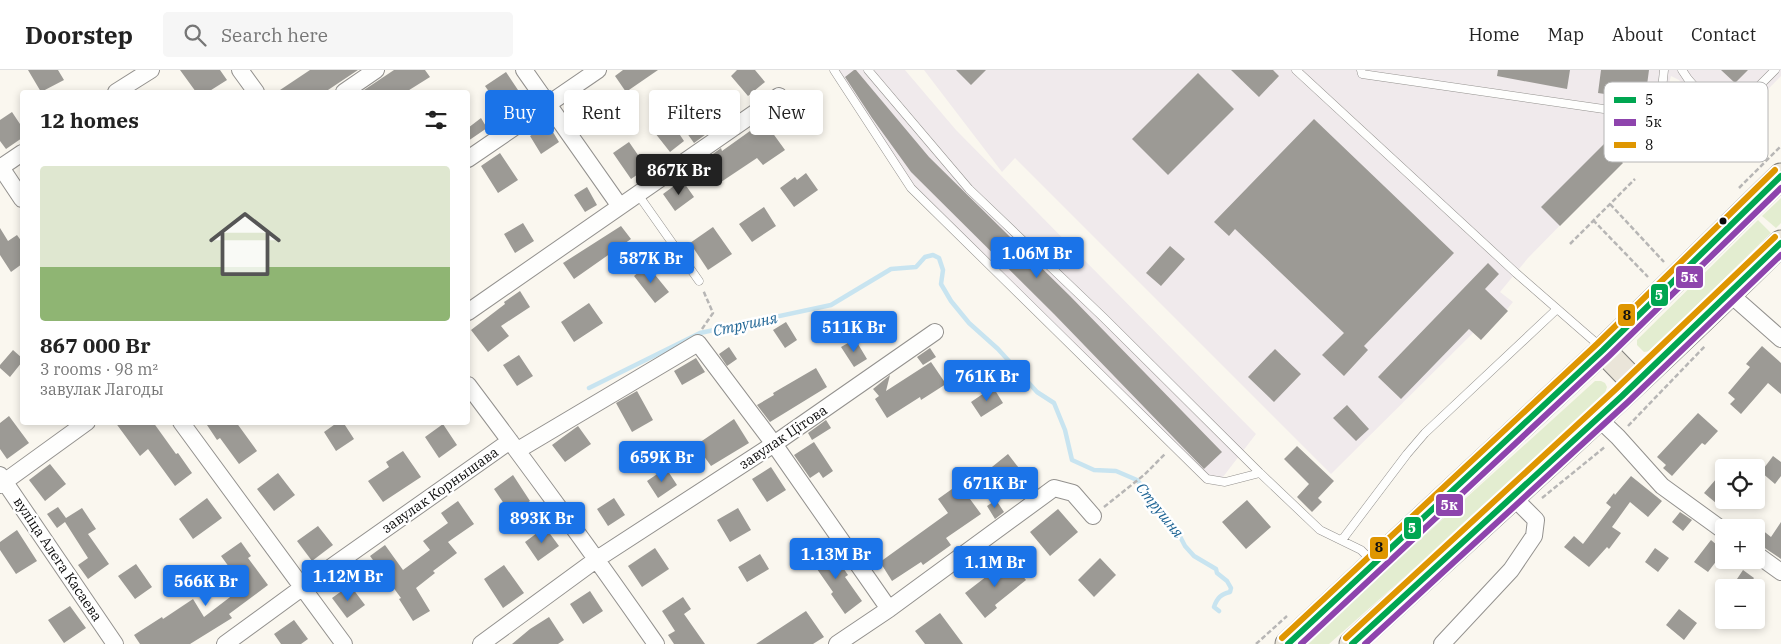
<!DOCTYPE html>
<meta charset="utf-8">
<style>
body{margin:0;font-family:"IBM Plex Serif",serif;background:#f6f6f6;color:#222;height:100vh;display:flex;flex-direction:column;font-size:19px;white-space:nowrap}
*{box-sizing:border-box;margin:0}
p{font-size:16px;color:#767676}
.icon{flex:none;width:28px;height:28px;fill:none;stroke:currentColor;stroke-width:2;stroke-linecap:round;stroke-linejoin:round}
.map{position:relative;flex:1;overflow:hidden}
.side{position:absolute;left:20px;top:20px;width:450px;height:335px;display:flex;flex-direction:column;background:#fff;border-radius:5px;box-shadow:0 2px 8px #0003}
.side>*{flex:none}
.top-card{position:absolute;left:485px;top:20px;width:475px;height:45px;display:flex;gap:10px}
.tools{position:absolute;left:1715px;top:389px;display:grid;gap:10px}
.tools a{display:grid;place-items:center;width:50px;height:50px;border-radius:5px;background:#fff;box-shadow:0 2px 8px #0003;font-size:25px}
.price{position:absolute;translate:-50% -42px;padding:0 11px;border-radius:5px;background:#1a73e8;color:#fff;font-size:16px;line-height:32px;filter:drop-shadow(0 1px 2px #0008)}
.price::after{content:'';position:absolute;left:50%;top:30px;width:15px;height:11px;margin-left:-8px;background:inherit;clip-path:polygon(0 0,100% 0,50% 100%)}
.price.current{background:#222;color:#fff}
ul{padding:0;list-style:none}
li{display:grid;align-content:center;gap:10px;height:265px;padding:0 20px}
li+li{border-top:1px solid #e0e0e0}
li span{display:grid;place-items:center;height:155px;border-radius:5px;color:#555}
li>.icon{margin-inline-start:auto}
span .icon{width:90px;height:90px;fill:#fffc;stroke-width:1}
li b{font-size:21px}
h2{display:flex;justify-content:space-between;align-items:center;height:60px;padding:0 20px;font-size:21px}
.chip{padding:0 18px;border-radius:5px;background:#fff;box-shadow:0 2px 8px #0003;font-size:18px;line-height:45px}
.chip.current{background:#1a73e8;color:#fff}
header{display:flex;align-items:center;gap:30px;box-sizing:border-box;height:70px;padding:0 25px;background:#fff;border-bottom:1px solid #e0e0e0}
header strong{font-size:24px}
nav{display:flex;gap:28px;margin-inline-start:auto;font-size:18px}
.search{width:350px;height:45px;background:#f6f6f6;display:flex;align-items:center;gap:12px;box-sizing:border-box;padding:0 18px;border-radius:5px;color:#767676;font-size:19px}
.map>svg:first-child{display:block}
</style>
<header>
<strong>Doorstep</strong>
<div class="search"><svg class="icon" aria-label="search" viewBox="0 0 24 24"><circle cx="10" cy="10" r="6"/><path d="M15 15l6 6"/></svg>Search here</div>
<nav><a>Home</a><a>Map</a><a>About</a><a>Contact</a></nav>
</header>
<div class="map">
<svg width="1781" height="574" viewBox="0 0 1781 574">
<rect width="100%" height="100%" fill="#faf7ef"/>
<!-- industrial -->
<path fill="#f0eaec" d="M 835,0 L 905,0 L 956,60 L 1256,364 L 1216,416 L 904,108 Z
M 924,0 L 1781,0 L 1781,6 L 1728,60 L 1679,10 L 1671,6 L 1655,63 L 1624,90 L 1528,188 L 1500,222 L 1513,232 L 1483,268 L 1475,261 L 1331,404 L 1015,88 L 1002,102 Z"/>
<!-- green -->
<path fill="#e3edd0" d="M 1781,128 L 1781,153 L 1776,158 L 1762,146 Z
M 1758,150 L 1771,163 L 1650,281 L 1644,282 L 1637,275 L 1637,270 Z
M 1595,311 L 1601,311 L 1605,313 L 1607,317 L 1605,323 L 1427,487 L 1329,574 L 1305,574 Z"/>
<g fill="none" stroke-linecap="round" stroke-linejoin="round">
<!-- stream -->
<path stroke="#c8e4f0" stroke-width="4.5" d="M 589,318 L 700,263 L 831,235 L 891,199 L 916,197 L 925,187 L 933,185 L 939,188 L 943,200 L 941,214 L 951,231 L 969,253 L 998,279 L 1037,322 L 1054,333 L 1065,360 L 1072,390 L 1094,400 L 1116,401 L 1137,410 L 1173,453 L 1185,476 L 1194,486 L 1216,499 L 1217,503 L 1227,511 L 1231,518 L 1230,522 C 1221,524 1217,528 1214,537 L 1219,541"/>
</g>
<!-- building -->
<path fill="#9c9a95" d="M 28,0 L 58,0 L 64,10 L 41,22 Z
M 180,0 L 220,0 L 227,10 L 208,22 L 196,22 Z
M 310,0 L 358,0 L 325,22 L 277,22 Z
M 394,0 L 425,0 L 430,7 L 406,22 L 361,22 Z
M 623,0 L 658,0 L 626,22 L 615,6 Z
M 737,0 L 755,0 L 765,12 L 748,26 L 731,6 Z
M 854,0 L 856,0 L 929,87 L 1070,226 L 1222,382 L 1204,399 L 1054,244 L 911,102 L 872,48 L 845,7 Z
M 956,0 L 986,0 L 971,15 Z
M 1231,0 L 1273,0 L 1279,6 L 1259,27 Z
M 1498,0 L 1570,0 L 1567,19 L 1497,6 Z
M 1601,0 L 1649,0 L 1645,30 L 1598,23 Z
M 1721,0 L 1748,0 L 1735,13 Z
M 506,2 L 522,26 L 510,34 L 502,23 L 494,29 L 485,16 Z
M 1198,3 L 1234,39 L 1168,105 L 1132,69 Z
M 715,20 L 730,39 L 706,58 L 709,62 L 694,73 L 684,59 L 706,42 L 699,33 Z
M 597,24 L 614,48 L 595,62 L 578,37 Z
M 12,42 L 22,57 L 22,68 L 6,79 L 0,71 L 0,50 Z
M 481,48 L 487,58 L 468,71 L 468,58 Z
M 1314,49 L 1454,183 L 1364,276 L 1368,280 L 1344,306 L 1322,285 L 1344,263 L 1235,159 L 1229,166 L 1214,152 Z
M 670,50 L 684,71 L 670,82 L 655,63 Z
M 764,51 L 785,80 L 763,95 L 757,88 L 718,114 L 702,92 L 721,78 L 722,81 Z
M 548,54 L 559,72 L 541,84 L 530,66 Z
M 629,72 L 647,98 L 631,109 L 613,83 Z
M 1604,74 L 1623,93 L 1560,156 L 1541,137 Z
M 500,83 L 518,110 L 498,123 L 481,96 Z
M 806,103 L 818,120 L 794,137 L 780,118 L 795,107 L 797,110 Z
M 682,110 L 694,127 L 675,141 L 663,124 Z
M 587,117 L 597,135 L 585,142 L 574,125 Z
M 764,137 L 776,156 L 752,172 L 739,154 Z
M 523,153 L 534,171 L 515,183 L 504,164 Z
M 621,156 L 631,169 L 574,209 L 563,193 Z
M 713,157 L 732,184 L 708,200 L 690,173 Z
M 0,158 L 8,171 L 17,165 L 22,172 L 22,194 L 11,202 L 0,185 Z
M 1170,176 L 1185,189 L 1161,216 L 1146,203 Z
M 1488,193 L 1499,204 L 1485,219 L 1508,241 L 1481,270 L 1469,259 L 1401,329 L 1378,307 Z
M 647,195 L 669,222 L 655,233 L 634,206 Z
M 520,221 L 530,237 L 501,256 L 509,266 L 488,282 L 471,260 L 505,234 L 504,232 Z
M 589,233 L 603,253 L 574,272 L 561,252 Z
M 786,252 L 797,270 L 785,278 L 773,260 Z
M 855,269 L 867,289 L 854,297 L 841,277 Z
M 1762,276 L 1781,293 L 1781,324 L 1768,313 L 1741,344 L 1730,334 L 1735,329 L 1728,323 L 1750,297 L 1746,294 Z
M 729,277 L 737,289 L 727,296 L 719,284 Z
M 930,278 L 936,287 L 923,295 L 917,287 Z
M 1275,279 L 1301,304 L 1274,332 L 1248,307 Z
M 13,280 L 22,288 L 22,292 L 10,307 L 0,298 L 0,295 Z
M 519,285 L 533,306 L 517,316 L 503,295 Z
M 696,288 L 705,302 L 682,315 L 674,301 Z
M 931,292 L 946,314 L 921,330 L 920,327 L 887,348 L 875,329 L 879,326 L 873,319 L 890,305 L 886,321 Z
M 816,298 L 827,317 L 770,352 L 757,335 L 774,325 L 773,323 Z
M 993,317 L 1003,333 L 981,347 L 971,332 Z
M 637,321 L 653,350 L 632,362 L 616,333 Z
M 1347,335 L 1369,359 L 1356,371 L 1333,348 Z
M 1698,343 L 1718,361 L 1705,375 L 1702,373 L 1672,406 L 1663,398 L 1666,395 L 1657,387 Z
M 9,346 L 29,373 L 7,389 L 0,379 L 0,353 Z
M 734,349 L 749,373 L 711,396 L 696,375 Z
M 826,350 L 831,358 L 812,370 L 808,363 Z
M 115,352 L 153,352 L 176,384 L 178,383 L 192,403 L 175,416 L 148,379 L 140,386 Z
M 205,352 L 236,352 L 257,381 L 239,394 L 220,368 L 217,370 Z
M 338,352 L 343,352 L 354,369 L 336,381 L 324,362 Z
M 443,354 L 457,375 L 439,388 L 425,367 Z
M 578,356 L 591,374 L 565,392 L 552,375 Z
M 814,372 L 833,401 L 823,408 L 819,402 L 810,408 L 794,385 Z
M 1297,376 L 1334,411 L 1318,428 L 1322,432 L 1312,442 L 1297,427 L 1309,414 L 1284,389 Z
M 403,381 L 421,407 L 383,432 L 368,411 L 389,397 L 386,392 Z
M 1008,384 L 1035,419 L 1026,426 L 1021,419 L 1009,429 L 987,401 Z
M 1773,386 L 1781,392 L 1781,406 L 1775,414 L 1761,402 Z
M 50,394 L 66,414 L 45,431 L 29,410 Z
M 771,397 L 786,420 L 767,432 L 752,409 Z
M 666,398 L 677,415 L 658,428 L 647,411 Z
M 278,403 L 295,425 L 274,441 L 257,419 Z
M 513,405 L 530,431 L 511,444 L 494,419 Z
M 1631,406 L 1662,431 L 1648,447 L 1630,432 L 1612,457 L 1621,463 L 1609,479 L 1607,477 L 1589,497 L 1564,477 L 1574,466 L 1583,474 L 1611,437 L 1606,433 L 1614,423 L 1615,425 Z
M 1717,408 L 1724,414 L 1724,424 L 1716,433 L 1704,423 Z
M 959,414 L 981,444 L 946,468 L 951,475 L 923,495 L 921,492 L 892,511 L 880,492 L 948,443 L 938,429 Z
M 207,428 L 222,448 L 193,469 L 179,449 Z
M 614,428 L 625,445 L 608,456 L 597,439 Z
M 996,430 L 1004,442 L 995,449 L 987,436 Z
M 1247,430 L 1271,457 L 1246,479 L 1222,452 Z
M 458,431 L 474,454 L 448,472 L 457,483 L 433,501 L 435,503 L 416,518 L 430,541 L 413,551 L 399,529 L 401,528 L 370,486 L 385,475 L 403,500 L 430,480 L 423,471 L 448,453 L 441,443 Z
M 58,437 L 66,448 L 82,438 L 96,459 L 88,464 L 109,494 L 88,509 L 78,495 L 88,488 L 65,452 L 57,458 L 47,444 Z
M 738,438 L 751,460 L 730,472 L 717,450 Z
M 1058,439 L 1078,462 L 1050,486 L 1030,462 Z
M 1680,442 L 1692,450 L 1683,461 L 1672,452 Z
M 1781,452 L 1781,489 L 1756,472 L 1756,455 L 1771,467 Z
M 318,456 L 333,475 L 312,491 L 297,471 Z
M 545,457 L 559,476 L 538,491 L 525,472 Z
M 17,460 L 37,491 L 16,504 L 0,480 L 0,472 Z
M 1711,470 L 1724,481 L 1708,502 L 1694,492 Z
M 241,472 L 251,486 L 248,488 L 268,515 L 229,544 L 232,548 L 190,574 L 140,574 L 134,565 L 162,547 L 163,549 L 193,529 L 204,547 L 238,521 L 237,520 L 243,516 L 221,486 Z
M 828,476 L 848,505 L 845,507 L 862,531 L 845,544 L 831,524 L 833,522 L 810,489 Z
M 655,478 L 669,499 L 642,517 L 628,496 Z
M 1655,478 L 1669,488 L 1658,502 L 1645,492 Z
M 760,484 L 769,499 L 747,512 L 738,497 Z
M 1100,488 L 1116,505 L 1094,527 L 1078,510 Z
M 1009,489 L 1026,510 L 995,535 L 997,538 L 985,548 L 965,523 Z
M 136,494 L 152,517 L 135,529 L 118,506 Z
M 504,495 L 524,523 L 503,538 L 484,509 Z
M 1743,500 L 1754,508 L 1747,518 L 1731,518 Z
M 350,515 L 365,535 L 347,548 L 332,528 Z
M 590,521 L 603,541 L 583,554 L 570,534 Z
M 683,527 L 691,539 L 684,544 L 705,574 L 674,574 L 668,565 L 675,561 L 662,541 Z
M 70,536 L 86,558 L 64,573 L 48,550 Z
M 1679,539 L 1697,553 L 1684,570 L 1666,555 Z
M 806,541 L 824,567 L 813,574 L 756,574 Z
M 940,543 L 963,574 L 925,574 L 915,561 Z
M 549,547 L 564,570 L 558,574 L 512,574 L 530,559 Z
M 294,550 L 308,569 L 301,574 L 281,574 L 274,564 Z"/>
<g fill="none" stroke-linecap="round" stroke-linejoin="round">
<defs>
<path id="service" d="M 834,0 L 911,118 L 1207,409 L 1225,412 L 1260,403
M 868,0 L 969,119 L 1104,248 L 1260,403 L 1320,460 L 1361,480 L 1373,492
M 1296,0 L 1516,203 L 1602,278
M 1361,0 L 1362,4 L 1659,47 L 1664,0
M 1682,0 L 1688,9 L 1715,40 L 1727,43 L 1742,33 L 1775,0
M 637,123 L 699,211
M 1342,470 L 1407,384 L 1425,363 L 1557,239"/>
<path id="minor" d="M 240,0 L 256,22
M 524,0 L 619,135
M 116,22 L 151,0
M 344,22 L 376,0
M 468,89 L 598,0
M 0,96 L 22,129
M 0,98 L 22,83
M 1730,224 L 1781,269
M 468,242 L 779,26
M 468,315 C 532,400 595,486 656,574
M 1598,348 L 1618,367 L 1662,416 L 1724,461
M 181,352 L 344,574
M 518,380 L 698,273 L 774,374 L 889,539
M 0,405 L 115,574
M 0,415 L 87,352
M 1756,484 L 1781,502
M 225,574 L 303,517 L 510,371
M 481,574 L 597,489 L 774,374 L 935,262
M 837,574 L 889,539 L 1054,418 L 1073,423 L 1093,446
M 1442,574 L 1511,500 L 1534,466 L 1536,450 L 1513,427"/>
<path id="primary" d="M 1603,280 L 1635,313
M 1288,574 L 1603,280 L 1781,106
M 1352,574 C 1496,442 1642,311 1781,173"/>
</defs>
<!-- service casing -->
<use href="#service" stroke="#93918e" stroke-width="9"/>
<!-- minor casing -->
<use href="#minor" stroke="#93918e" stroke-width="18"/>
<!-- primary casing -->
<use href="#primary" stroke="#807f7b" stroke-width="27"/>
<!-- path -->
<path stroke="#b7b6b5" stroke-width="2.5" stroke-dasharray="5 2.5" stroke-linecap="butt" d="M 1739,118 L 1781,76
M 1610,134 L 1664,192
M 1593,150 L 1648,207
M 1570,174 L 1635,109
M 702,259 L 713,243 L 703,220
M 1628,356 L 1706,275
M 1542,428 L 1606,376
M 1104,437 L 1144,405 L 1166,383
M 1256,574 L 1287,546"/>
<!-- service -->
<use href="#service" stroke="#fefefd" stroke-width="8"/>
<!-- minor -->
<use href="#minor" stroke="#fefefd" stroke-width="16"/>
<!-- primary -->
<use href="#primary" stroke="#eae5d9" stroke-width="25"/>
<defs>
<path id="bus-1" d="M 1288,574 L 1603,280 L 1781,106
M 1352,574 L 1622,326 L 1781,173"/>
<path id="bus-2" d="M 1301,574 L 1609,286 L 1781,118
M 1365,574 L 1628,332 L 1781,185"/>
<path id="bus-3" d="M 1282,568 L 1597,274 L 1775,100
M 1346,568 L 1616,319 L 1775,167"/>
</defs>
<!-- bus-1 casing -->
<use href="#bus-1" stroke="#fff" stroke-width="10"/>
<!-- bus-2 casing -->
<use href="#bus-2" stroke="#fff" stroke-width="10"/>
<!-- bus-3 casing -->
<use href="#bus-3" stroke="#fff" stroke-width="10"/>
<!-- bus-1 -->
<use href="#bus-1" stroke="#00a651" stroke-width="6"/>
<!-- bus-2 -->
<use href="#bus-2" stroke="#8e44ad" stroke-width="6"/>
<!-- bus-3 -->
<use href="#bus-3" stroke="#df9601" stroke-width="6"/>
</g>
<!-- markers -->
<circle fill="#0b0b0b" stroke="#fff" stroke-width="2" cx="1723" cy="151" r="4.5"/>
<g text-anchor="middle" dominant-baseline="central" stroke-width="5" stroke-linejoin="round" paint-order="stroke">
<!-- street labels -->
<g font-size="14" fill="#0b0b0b" stroke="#fff">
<text transform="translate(783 367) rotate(-34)">завулак Цітова</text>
<text transform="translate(440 420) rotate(-35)">завулак Корнышава</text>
<text transform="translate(58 489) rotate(56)">вуліца Алега Касаева</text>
</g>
<!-- water labels -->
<g font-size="15" font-style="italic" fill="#1e6494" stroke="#fff">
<text transform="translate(745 254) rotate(-12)">Струшня</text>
<text transform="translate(1160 440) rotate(51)">Струшня</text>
</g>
</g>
<!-- legend -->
<rect x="1604" y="12" width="164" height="80" rx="8" fill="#fff" stroke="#b6b6b6" stroke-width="1"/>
<rect x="1614" y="27" width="22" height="6" fill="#00a651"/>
<rect x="1614" y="49" width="22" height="7" fill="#8e44ad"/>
<rect x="1614" y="72" width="22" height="6" fill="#df9601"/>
<g font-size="14" fill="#0b0b0b">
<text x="1645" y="35">5</text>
<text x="1645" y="57">5к</text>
<text x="1645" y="80">8</text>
</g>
<g stroke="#fff" stroke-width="2">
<rect x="1675" y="195" width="29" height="24" rx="5" fill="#8e44ad"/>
<rect x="1650" y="213" width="19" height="24" rx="5" fill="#00a651"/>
<rect x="1617" y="233" width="19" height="24" rx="5" fill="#df9601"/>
<rect x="1435" y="423" width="29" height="24" rx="5" fill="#8e44ad"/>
<rect x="1403" y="446" width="19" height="24" rx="5" fill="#00a651"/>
<rect x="1369" y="466" width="20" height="24" rx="5" fill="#df9601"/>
</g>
<g font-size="14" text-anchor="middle" font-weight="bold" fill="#fff">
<text x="1689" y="212">5к</text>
<text x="1659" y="230">5</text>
<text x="1449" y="440">5к</text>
<text x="1412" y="463">5</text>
</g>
<g font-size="14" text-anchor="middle" font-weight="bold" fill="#111">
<text x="1627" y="250">8</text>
<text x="1379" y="482">8</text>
</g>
</svg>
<div class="tools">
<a><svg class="icon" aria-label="locate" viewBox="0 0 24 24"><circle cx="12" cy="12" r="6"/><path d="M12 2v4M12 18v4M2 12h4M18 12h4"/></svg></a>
<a>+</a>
<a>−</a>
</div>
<b class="price current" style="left:679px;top:126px">867K Br</b>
<b class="price" style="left:1037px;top:209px">1.06M Br</b>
<b class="price" style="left:651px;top:214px">587K Br</b>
<b class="price" style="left:854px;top:283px">511K Br</b>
<b class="price" style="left:987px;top:332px">761K Br</b>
<b class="price" style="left:662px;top:413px">659K Br</b>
<b class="price" style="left:995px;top:439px">671K Br</b>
<b class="price" style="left:542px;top:474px">893K Br</b>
<b class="price" style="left:836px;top:510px">1.13M Br</b>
<b class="price" style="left:995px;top:518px">1.1M Br</b>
<b class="price" style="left:348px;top:532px">1.12M Br</b>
<b class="price" style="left:206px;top:537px">566K Br</b>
<div class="top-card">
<a class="chip current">Buy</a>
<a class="chip">Rent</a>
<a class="chip">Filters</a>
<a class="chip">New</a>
</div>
<section class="side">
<h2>12 homes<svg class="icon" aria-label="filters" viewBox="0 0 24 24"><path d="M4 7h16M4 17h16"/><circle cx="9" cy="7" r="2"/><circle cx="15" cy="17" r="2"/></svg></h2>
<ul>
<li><span style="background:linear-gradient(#dfe7d0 65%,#8fb573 0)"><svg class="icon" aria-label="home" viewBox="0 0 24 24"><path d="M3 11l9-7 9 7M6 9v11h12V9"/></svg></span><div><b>867 000 Br</b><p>3 rooms · 98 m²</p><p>завулак Лагоды</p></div></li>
</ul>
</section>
</div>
